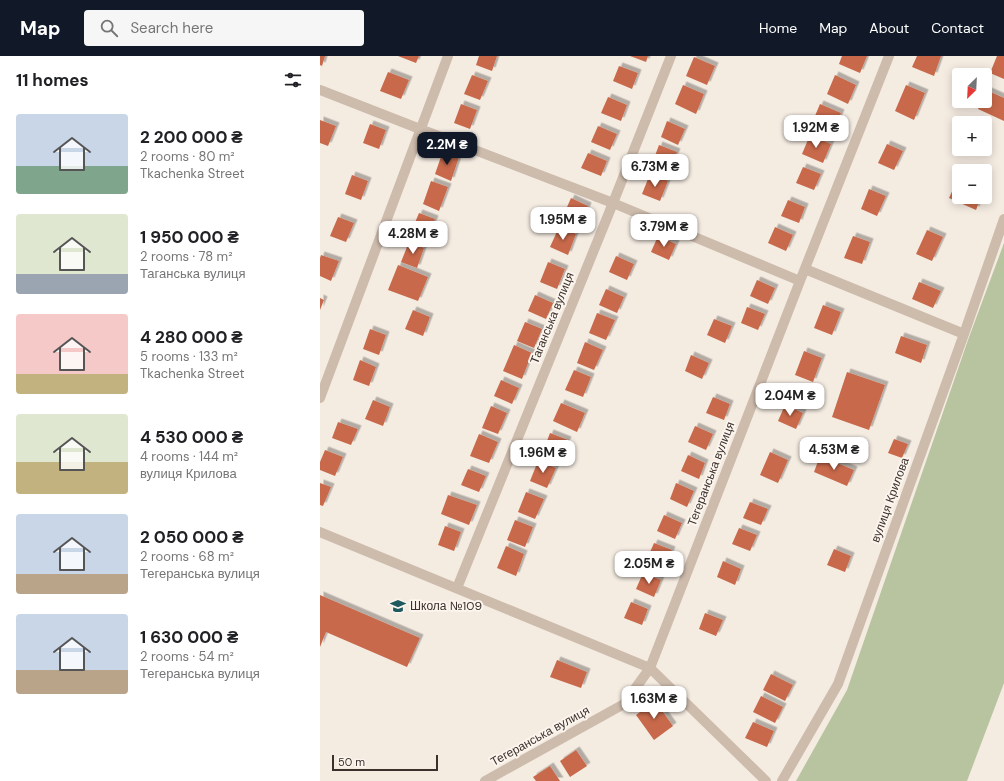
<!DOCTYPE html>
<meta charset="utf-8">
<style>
body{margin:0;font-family:"DM Sans",sans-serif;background:#f6f6f6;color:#202124;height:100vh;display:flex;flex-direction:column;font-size:15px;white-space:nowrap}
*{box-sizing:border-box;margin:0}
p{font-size:13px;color:#757577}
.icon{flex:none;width:22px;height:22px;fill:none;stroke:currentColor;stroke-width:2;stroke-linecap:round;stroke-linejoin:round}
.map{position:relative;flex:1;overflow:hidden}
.sheet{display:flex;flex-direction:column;background:#fff;width:320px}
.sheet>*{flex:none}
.needle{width:26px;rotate:204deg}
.fabs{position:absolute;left:632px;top:12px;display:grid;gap:8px}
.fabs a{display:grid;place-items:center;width:40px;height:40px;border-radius:4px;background:#fff;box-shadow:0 2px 10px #0003;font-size:20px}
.scale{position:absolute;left:12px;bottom:10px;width:106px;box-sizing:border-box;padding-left:4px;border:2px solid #3b302b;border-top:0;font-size:11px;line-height:14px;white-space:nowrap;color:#3b302b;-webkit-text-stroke:3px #fbf5ee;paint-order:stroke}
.price{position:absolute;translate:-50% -34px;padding:0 9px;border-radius:8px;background:#fff;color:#222;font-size:13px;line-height:26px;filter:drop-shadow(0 1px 2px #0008)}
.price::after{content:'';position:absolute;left:50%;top:24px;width:12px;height:9px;margin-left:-6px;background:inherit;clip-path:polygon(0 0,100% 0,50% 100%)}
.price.active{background:#111827;color:#fff}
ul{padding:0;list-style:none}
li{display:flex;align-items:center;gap:12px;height:100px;padding:0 16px}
li span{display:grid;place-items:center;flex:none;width:112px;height:80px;border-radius:4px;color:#555}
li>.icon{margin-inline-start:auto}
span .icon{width:48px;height:48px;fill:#fffc;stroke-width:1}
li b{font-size:17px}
h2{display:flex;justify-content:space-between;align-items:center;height:48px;padding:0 16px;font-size:17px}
header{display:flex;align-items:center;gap:24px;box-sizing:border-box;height:56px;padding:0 20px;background:#111827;color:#fff}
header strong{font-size:19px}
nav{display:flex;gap:22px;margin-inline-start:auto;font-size:14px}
.search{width:280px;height:36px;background:#f6f6f6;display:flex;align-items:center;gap:10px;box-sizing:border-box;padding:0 14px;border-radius:4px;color:#757577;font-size:15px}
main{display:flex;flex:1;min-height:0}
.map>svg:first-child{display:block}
</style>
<header>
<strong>Map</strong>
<div class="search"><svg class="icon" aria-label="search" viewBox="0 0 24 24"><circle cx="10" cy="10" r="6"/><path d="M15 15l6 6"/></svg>Search here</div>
<nav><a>Home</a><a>Map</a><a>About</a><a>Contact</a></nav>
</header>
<main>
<section class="sheet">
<h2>11 homes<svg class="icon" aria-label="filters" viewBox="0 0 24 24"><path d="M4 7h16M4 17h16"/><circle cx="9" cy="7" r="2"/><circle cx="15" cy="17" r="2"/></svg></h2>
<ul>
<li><span style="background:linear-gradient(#c9d6e8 65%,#7fa58c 0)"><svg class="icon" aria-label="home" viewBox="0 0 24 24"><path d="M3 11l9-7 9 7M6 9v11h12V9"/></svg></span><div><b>2 200 000 ₴</b><p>2 rooms · 80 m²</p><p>Tkachenka Street</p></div></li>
<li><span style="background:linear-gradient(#dfe7d0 75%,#9aa5b1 0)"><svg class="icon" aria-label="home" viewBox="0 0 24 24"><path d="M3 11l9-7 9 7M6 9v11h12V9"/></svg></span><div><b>1 950 000 ₴</b><p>2 rooms · 78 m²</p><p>Таганська вулиця</p></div></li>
<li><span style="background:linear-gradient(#f6c9c9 75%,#c2b280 0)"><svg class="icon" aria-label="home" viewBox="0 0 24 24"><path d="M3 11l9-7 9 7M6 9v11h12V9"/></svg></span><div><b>4 280 000 ₴</b><p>5 rooms · 133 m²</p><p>Tkachenka Street</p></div></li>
<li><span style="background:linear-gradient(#dfe7d0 60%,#c2b280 0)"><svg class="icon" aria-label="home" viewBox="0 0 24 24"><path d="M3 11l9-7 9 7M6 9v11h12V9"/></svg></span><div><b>4 530 000 ₴</b><p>4 rooms · 144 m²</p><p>вулиця Крилова</p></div></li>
<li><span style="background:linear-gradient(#c9d6e8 75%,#b9a48a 0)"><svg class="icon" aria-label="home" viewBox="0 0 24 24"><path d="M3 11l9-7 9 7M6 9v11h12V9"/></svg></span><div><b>2 050 000 ₴</b><p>2 rooms · 68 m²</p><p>Тегеранська вулиця</p></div></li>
<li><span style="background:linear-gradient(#c9d6e8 70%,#b9a48a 0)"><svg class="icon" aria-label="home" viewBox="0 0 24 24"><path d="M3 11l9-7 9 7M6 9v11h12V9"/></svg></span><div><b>1 630 000 ₴</b><p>2 rooms · 54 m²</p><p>Тегеранська вулиця</p></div></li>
</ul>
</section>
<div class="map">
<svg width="684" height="725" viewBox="0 0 684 725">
<defs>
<filter id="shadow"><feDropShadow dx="3.5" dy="-3.5" stdDeviation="0" flood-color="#0004"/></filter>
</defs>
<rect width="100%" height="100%" fill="#f4ebe1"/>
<!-- green -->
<path fill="#b8c4a0" d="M 684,187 L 684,627 L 647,725 L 476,725 L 527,634 L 648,284 Z"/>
<!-- building -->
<path fill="#c8694b" filter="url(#shadow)" d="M 0,0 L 5,0 L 2,10 L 0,9 Z
M 78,0 L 99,0 L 96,7 Z
M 159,0 L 177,0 L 172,15 L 156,9 Z
M 310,0 L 328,0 L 326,6 Z
M 522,0 L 547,0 L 540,17 L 519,8 Z
M 597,0 L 621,0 L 614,20 L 592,11 Z
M 677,0 L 684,0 L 684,23 L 670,17 Z
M 374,1 L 395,10 L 387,29 L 366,20 Z
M 299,10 L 318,17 L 312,33 L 293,25 Z
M 68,16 L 89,24 L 81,43 L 60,35 Z
M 152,19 L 168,25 L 160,44 L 144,38 Z
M 515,19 L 536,29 L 528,48 L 507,38 Z
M 363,29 L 384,38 L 376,58 L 355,48 Z
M 586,29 L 605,37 L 594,64 L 575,55 Z
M 666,34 L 684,42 L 684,65 L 658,53 L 661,45 L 665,45 L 665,36 Z
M 288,41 L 307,49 L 301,65 L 281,57 Z
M 141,48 L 157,54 L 150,73 L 134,67 Z
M 500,48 L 521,57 L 513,76 L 492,67 Z
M 0,64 L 16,70 L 8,90 L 0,87 Z
M 347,65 L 365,73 L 358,89 L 341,81 Z
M 50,68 L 66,74 L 59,93 L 43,87 Z
M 278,70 L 297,78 L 290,94 L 271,86 Z
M 490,79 L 511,88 L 503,107 L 482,98 Z
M 567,88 L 583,95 L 574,114 L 558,107 Z
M 339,89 L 357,96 L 350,112 L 333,105 Z
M 123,95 L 139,101 L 131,125 L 115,118 Z
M 268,97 L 287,105 L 281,120 L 261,112 Z
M 483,111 L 501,118 L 494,134 L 476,127 Z
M 330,118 L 348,125 L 340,145 L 322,138 Z
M 32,119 L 48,125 L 41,144 L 25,138 Z
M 111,125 L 128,131 L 119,155 L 103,148 Z
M 635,129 L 639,131 L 639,141 L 661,141 L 656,154 L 629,142 Z
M 549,133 L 566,140 L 557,160 L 541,153 Z
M 251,142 L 268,150 L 262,166 L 244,158 Z
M 468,144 L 485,151 L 479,167 L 461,160 Z
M 99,157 L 115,163 L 107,183 L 91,176 Z
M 18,161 L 34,167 L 26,186 L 10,180 Z
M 239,171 L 256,178 L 248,199 L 230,191 Z
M 455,171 L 473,179 L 466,195 L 448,187 Z
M 607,174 L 623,181 L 612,205 L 596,198 Z
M 338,180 L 356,188 L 349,204 L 331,196 Z
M 533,180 L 550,186 L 542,208 L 524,202 Z
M 89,186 L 104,192 L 97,212 L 81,206 Z
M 1,199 L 19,205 L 11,225 L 0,220 L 0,202 Z
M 296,200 L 314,208 L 307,224 L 289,216 Z
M 228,206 L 245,213 L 237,233 L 220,226 Z
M 78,209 L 108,221 L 98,245 L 68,234 Z
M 437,224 L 455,232 L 448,248 L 430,240 Z
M 599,226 L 621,235 L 613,252 L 592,243 Z
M 286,233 L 304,241 L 297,257 L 279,249 Z
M 215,239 L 233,247 L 226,263 L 208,255 Z
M 0,242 L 4,244 L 0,254 Z
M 503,249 L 521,256 L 512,279 L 494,272 Z
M 427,251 L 445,258 L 438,274 L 421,267 Z
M 93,254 L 110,261 L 103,280 L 85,273 Z
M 277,257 L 295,264 L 286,284 L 269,277 Z
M 394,263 L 412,270 L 405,287 L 387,279 Z
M 205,266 L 222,273 L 214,292 L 197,285 Z
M 50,273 L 66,279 L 59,299 L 43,293 Z
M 581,280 L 607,289 L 601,307 L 575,297 Z
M 265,286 L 283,294 L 274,314 L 257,307 Z
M 194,289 L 212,297 L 202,323 L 183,315 Z
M 484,295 L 502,302 L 493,326 L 475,319 Z
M 371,299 L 389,307 L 382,323 L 365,315 Z
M 40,304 L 56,311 L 49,330 L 33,324 Z
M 254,314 L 271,321 L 263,341 L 245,334 Z
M 527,316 L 565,329 L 549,374 L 512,361 Z
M 181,324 L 199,332 L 192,348 L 174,340 Z
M 393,341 L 410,348 L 404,364 L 386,357 Z
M 53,344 L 70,351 L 63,370 L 45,363 Z
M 241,347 L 265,357 L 257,376 L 233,365 Z
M 465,349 L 483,357 L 476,373 L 458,365 Z
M 171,350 L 187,357 L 178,378 L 162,372 Z
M 18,366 L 38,373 L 31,389 L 12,382 Z
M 375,370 L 393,378 L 386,394 L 368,386 Z
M 230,377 L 248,384 L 239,405 L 222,398 Z
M 159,378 L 178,386 L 169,407 L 150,400 Z
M 574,383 L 588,388 L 582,402 L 568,397 Z
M 5,394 L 23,401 L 15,420 L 0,414 L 0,406 Z
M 450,396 L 468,404 L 458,427 L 440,419 Z
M 368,399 L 385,407 L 379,423 L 361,415 Z
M 500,400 L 534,414 L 527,430 L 494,416 Z
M 218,405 L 236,412 L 227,432 L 210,425 Z
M 148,413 L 166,420 L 159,436 L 141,429 Z
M 0,427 L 11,431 L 3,450 L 0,449 Z
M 356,427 L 374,435 L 367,451 L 350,443 Z
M 206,436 L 224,443 L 215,463 L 198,456 Z
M 128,439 L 157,449 L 149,469 L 121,458 Z
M 430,446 L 448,453 L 441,469 L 423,462 Z
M 344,459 L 362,467 L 355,483 L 337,475 Z
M 195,464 L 213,471 L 205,491 L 187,484 Z
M 125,470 L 141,476 L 134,495 L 118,489 Z
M 419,472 L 437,479 L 430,495 L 412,488 Z
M 334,487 L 352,494 L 345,510 L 327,503 Z
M 186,490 L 204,498 L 196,520 L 177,512 Z
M 514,493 L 531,500 L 525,516 L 507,509 Z
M 403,505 L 421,513 L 415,529 L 397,521 Z
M 323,517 L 341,524 L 334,541 L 316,533 Z
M 0,539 L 100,582 L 87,611 L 6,576 L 0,591 Z
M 311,546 L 328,553 L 322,569 L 304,562 Z
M 385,557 L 403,564 L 396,580 L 379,573 Z
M 237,604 L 267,616 L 261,632 L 230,621 Z
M 451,618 L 473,629 L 465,645 L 443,634 Z
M 441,640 L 463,651 L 455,667 L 433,656 Z
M 335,645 L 353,670 L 334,684 L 316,659 Z
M 433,666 L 454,675 L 447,691 L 425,682 Z
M 256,694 L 267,710 L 250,721 L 240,705 Z
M 230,710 L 240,725 L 216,725 L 213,721 Z"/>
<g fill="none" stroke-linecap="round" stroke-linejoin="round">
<!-- minor -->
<path stroke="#cdbbac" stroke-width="10" d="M 0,34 L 100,73 L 293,147 L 480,225
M 485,213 L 644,278
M 0,342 L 128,0
M 0,476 L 330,612 L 446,725
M 137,532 L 293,147 L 351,0
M 165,725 L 304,648 L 330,612 L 480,225 L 569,0
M 462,725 L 518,628 L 644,278 L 684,163"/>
</g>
<!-- icons -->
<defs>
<symbol id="school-bare" viewBox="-9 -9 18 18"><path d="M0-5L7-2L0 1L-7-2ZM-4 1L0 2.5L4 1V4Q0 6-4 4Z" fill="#1f5a5e" stroke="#fbf5ee" stroke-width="2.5" paint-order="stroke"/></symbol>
</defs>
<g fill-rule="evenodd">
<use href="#school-bare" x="67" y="539" width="22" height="22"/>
</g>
<g text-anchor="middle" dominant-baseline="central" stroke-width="4" stroke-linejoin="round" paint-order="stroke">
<!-- street labels -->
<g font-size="12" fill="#3b302b" stroke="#fbf5ee">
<text transform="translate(232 262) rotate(-68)">Таганська вулиця</text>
<text transform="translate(391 418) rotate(-69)">Тегеранська вулиця</text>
<text transform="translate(570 444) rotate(-70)">вулиця Крилова</text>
<text transform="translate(220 680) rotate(-29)">Тегеранська вулиця</text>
</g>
<!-- poi labels -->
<g font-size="12" fill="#3b302b" stroke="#fbf5ee" text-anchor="start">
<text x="90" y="550">Школа №109</text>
</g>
</g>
</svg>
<div class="fabs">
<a><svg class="needle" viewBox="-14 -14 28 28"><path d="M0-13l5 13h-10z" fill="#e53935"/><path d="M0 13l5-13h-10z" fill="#757577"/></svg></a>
<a>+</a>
<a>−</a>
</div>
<div class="scale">50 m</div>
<b class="price" style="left:496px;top:93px">1.92M ₴</b>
<b class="price active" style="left:127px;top:110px">2.2M ₴</b>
<b class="price" style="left:335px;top:132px">6.73M ₴</b>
<b class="price" style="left:243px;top:185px">1.95M ₴</b>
<b class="price" style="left:344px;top:192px">3.79M ₴</b>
<b class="price" style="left:93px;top:199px">4.28M ₴</b>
<b class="price" style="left:470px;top:361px">2.04M ₴</b>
<b class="price" style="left:514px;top:415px">4.53M ₴</b>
<b class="price" style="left:223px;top:418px">1.96M ₴</b>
<b class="price" style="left:329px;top:529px">2.05M ₴</b>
<b class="price" style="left:334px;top:664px">1.63M ₴</b>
</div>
</main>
